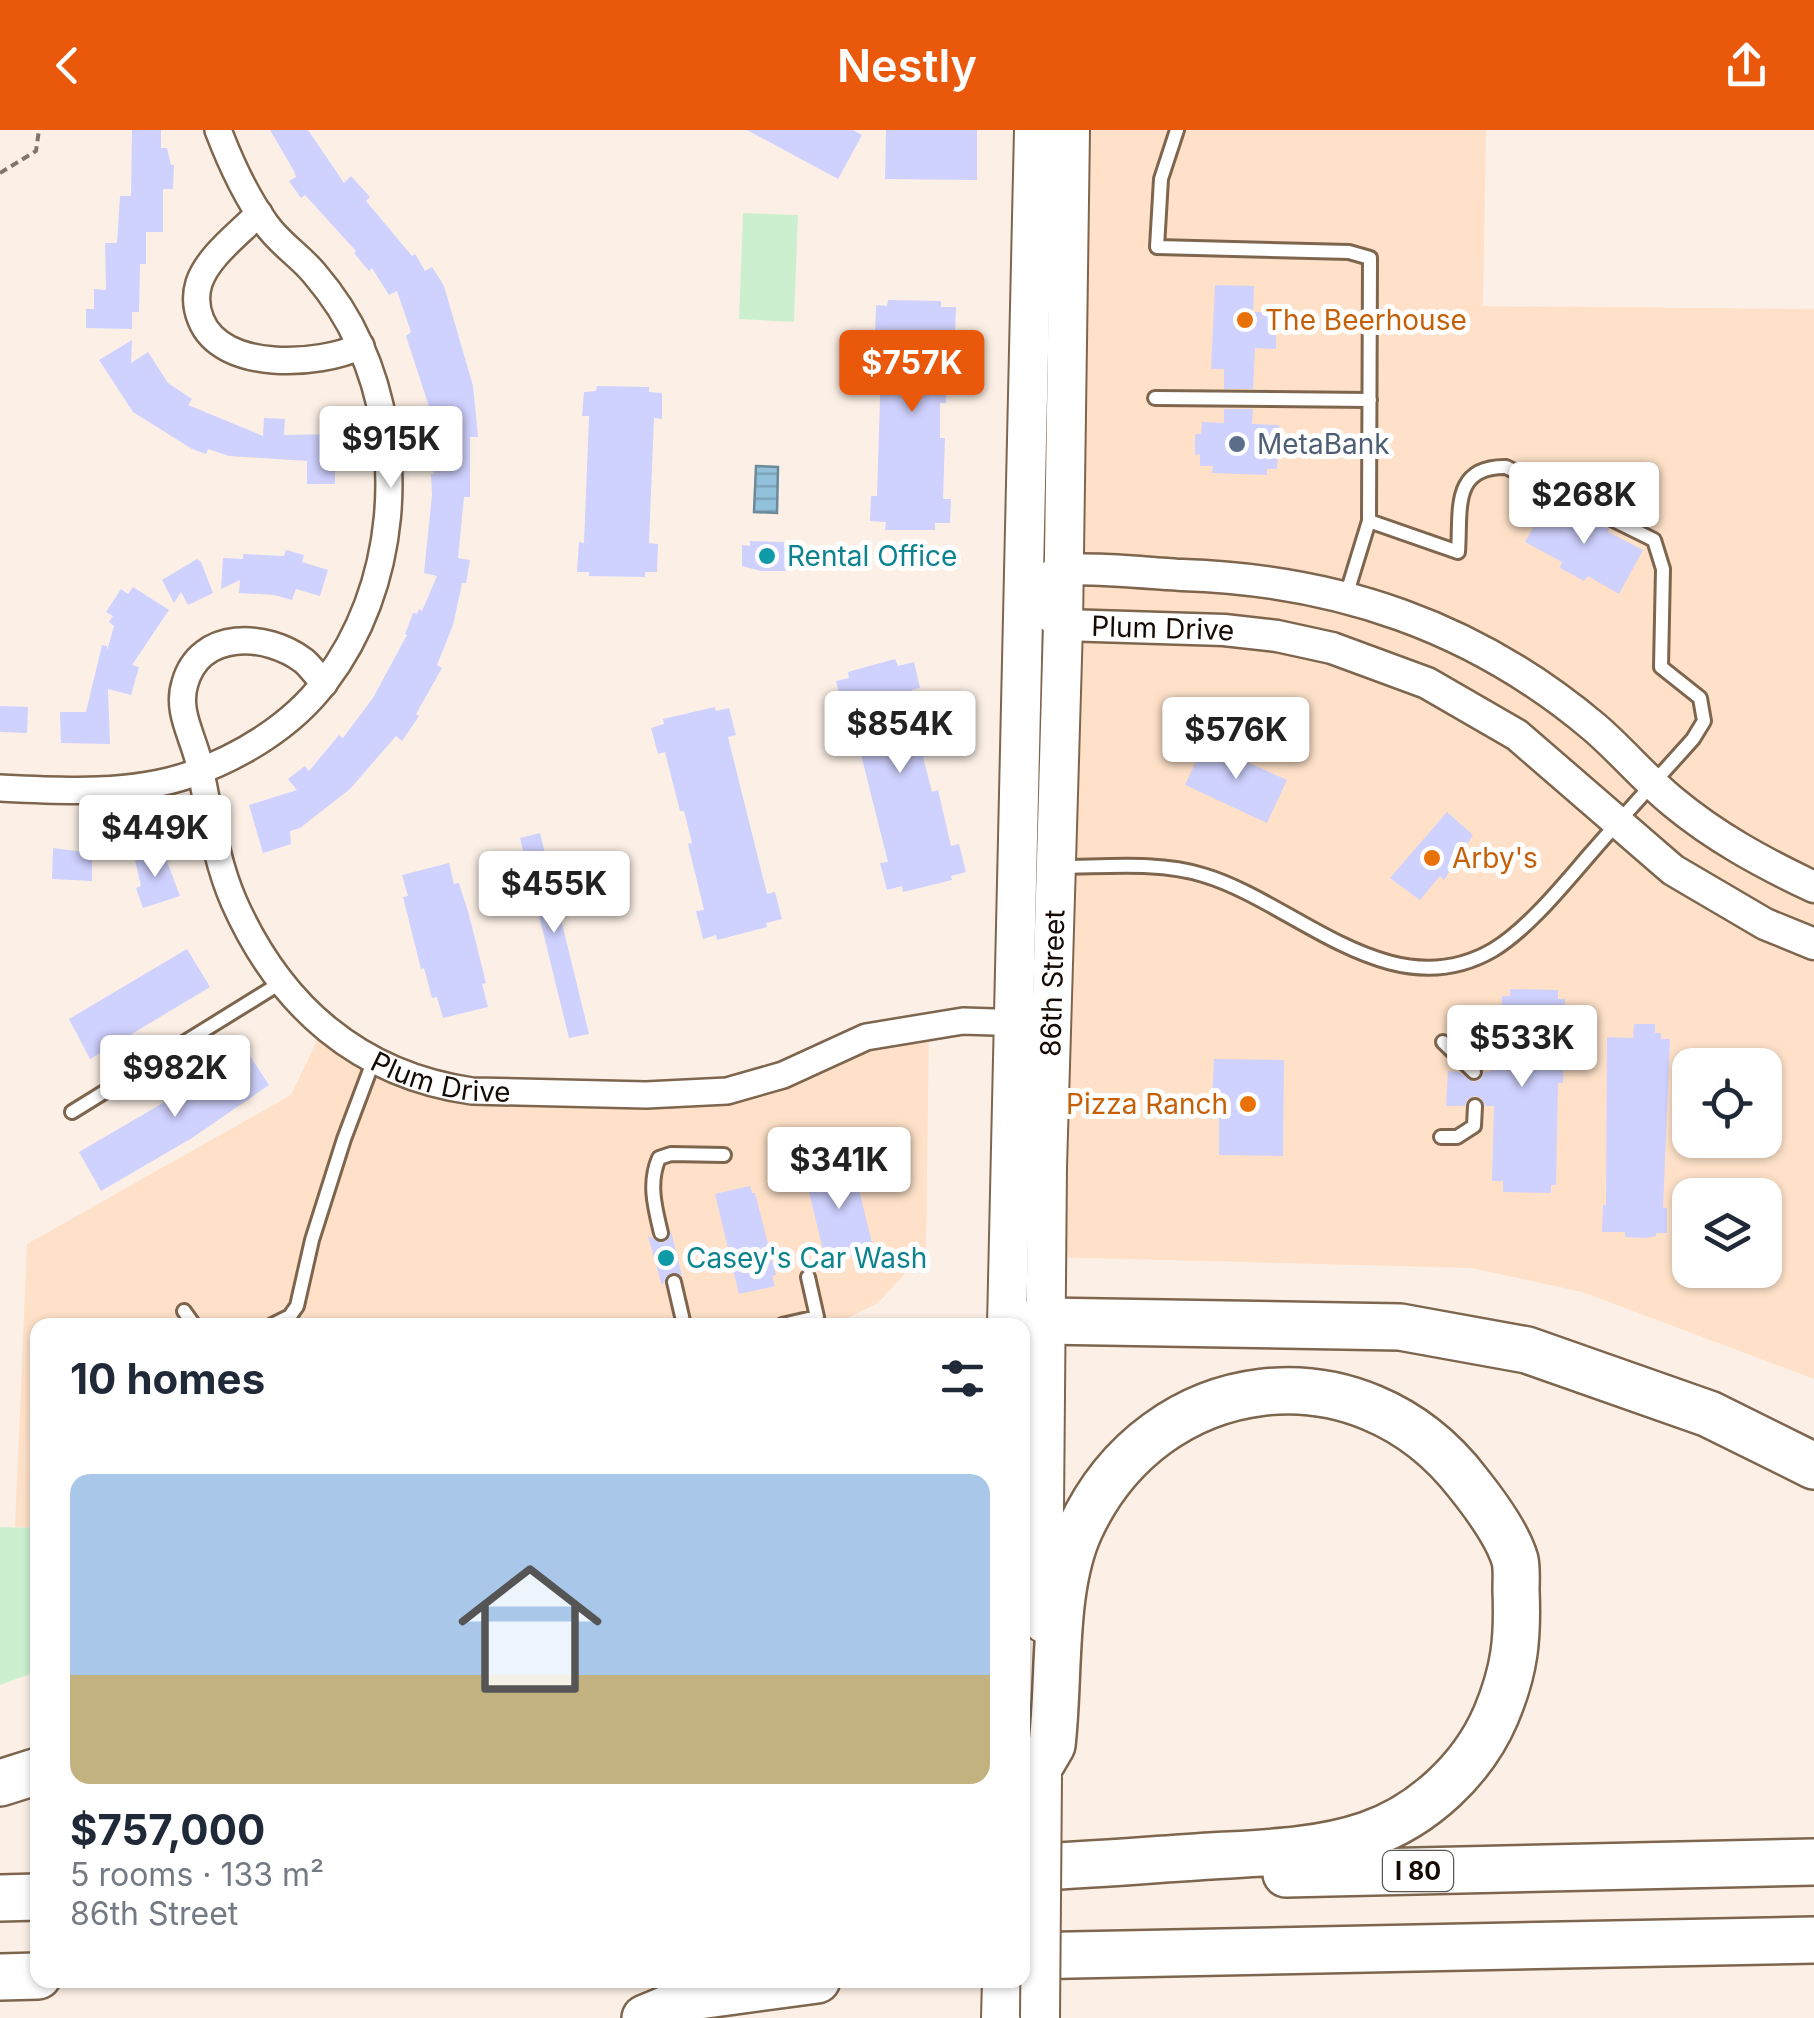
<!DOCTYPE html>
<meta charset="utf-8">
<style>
body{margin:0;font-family:Inter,sans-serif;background:#f6f6f7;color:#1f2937;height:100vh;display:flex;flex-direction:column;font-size:38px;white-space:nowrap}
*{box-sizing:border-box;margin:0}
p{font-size:32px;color:#747a83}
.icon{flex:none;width:55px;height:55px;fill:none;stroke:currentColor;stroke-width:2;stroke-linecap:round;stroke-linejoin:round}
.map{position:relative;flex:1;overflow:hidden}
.side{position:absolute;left:30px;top:1188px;width:1000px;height:670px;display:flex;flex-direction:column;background:#fff;border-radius:20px;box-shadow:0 2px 8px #0004}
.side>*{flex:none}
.tools{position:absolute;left:1672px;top:918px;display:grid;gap:20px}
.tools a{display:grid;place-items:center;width:110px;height:110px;border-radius:20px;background:#fff;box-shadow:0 2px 8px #0004;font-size:50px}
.price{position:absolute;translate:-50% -85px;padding:0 22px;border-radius:10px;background:#fff;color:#222;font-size:32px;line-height:65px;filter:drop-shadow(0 2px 5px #0008)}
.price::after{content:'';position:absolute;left:50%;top:60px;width:30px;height:22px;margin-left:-15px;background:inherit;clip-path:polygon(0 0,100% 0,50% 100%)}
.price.current{background:#ea580c;color:#fff}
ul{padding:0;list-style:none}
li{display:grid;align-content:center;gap:20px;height:530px;padding:0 40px}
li+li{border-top:2px solid #e0e1e3}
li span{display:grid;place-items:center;height:310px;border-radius:20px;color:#555}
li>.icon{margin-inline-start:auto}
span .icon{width:180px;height:180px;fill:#fffc;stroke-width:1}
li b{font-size:42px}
h2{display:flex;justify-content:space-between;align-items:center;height:120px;padding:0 40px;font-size:42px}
header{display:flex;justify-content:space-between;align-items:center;height:130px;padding:0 40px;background:#ea580c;color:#fff;font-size:45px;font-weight:600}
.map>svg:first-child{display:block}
</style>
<header><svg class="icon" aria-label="back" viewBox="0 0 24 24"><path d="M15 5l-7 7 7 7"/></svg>Nestly<svg class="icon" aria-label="share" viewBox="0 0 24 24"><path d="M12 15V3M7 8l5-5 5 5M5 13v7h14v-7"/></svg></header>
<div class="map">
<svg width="1814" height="1888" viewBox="0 0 1814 1888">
<defs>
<pattern id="water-rules" width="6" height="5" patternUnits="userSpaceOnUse" patternTransform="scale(2.5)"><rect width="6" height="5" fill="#92c1db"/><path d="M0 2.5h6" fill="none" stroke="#7da4ba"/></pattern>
</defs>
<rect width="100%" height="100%" fill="#fcf0e6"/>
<!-- built -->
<path fill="#fee1c8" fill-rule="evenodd" d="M 1070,0 L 1486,0 L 1483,176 L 1814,179 L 1814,1249 L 1582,1162 L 1472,1138 L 1046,1127 ZM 1690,935 L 1765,935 L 1765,1010 L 1690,1010 ZM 1690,1065 L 1765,1065 L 1765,1140 L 1690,1140 Z
M 929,895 L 926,1121 L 878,1173 L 833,1195 L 38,1195 L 37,1398 L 15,1397 L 27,1114 L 291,965 L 324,896 L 445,957 L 690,964 Z"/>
<!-- park -->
<path fill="#ccf0cf" d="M 743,83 L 798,85 L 794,192 L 739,189 Z
M 0,1397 L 37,1398 L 38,1541 L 0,1555 Z"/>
<!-- water -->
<path fill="url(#water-rules)" stroke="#6c8a9a" stroke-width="2.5" d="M 756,336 L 778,337 L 777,383 L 754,382 Z"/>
<!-- building -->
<path fill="#cfd1fe" d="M 132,0 L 161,0 L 161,18 L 167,18 L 171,35 L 174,35 L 173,59 L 163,59 L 163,102 L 146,102 L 146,134 L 140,134 L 139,182 L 132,182 L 132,199 L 86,198 L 86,179 L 94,179 L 94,159 L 106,160 L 105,113 L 117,113 L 120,66 L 131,66 Z
M 270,0 L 308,0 L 344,53 L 351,46 L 370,67 L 366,71 L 412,126 L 415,124 L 425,141 L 432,137 L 444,156 L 473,256 L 478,307 L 470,307 L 470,367 L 464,367 L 458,428 L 470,430 L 466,453 L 462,453 L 453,495 L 437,535 L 442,538 L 416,584 L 419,586 L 402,611 L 396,606 L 350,659 L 300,698 L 290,701 L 291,714 L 263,723 L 249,675 L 297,660 L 288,649 L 305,636 L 309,641 L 339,605 L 343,608 L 373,568 L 407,505 L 405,504 L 413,483 L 417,484 L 419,479 L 422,481 L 437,446 L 424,443 L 432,365 L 431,344 L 434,344 L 429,293 L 434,292 L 406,206 L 411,202 L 397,161 L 389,165 L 372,138 L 369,141 L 354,123 L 356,121 L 305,65 L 301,68 L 289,51 L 296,47 L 294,41 Z
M 747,0 L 853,0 L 862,5 L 838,49 Z
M 886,0 L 977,0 L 977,50 L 885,49 Z
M 1215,155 L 1254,156 L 1253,182 L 1276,182 L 1276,219 L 1255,218 L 1253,259 L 1224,259 L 1224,239 L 1211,239 Z
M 888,170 L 941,171 L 941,177 L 956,177 L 955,204 L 947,204 L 946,273 L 940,273 L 940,308 L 945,308 L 943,369 L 951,369 L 950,393 L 935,393 L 935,400 L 885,400 L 886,392 L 870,391 L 871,366 L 877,366 L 882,203 L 875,202 L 876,175 L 887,176 Z
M 132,210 L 131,233 L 148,222 L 168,253 L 192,269 L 188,275 L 263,306 L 264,288 L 285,289 L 284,305 L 339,304 L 339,336 L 335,336 L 335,354 L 307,354 L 307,331 L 229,326 L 208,319 L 206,324 L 192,319 L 133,282 L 99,230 Z
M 597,256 L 649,257 L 649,262 L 662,263 L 662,289 L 654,288 L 649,413 L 658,414 L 657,442 L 645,442 L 645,447 L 589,446 L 589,442 L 577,442 L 579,412 L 584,413 L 589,286 L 582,286 L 584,262 L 596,261 Z
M 1224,279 L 1253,279 L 1252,294 L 1279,295 L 1277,339 L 1267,339 L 1267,345 L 1212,343 L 1213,336 L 1200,336 L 1200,324 L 1195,325 L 1195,304 L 1201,304 L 1202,292 L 1224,293 Z
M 1549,371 L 1609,399 L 1608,402 L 1643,420 L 1619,464 L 1588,446 L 1584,451 L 1560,438 L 1562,432 L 1525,412 Z
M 750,411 L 784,412 L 784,416 L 792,416 L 792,438 L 786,438 L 786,441 L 761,441 L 742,436 L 742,415 L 750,416 Z
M 286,420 L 304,425 L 302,432 L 328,440 L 320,466 L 296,459 L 292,470 L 274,465 L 239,463 L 240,450 L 221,459 L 223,428 L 243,429 L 243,424 L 284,426 Z
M 197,429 L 201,432 L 213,463 L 188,475 L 181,462 L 174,473 L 162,450 Z
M 133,457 L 169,480 L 132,535 L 139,537 L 131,565 L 108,559 L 110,614 L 61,613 L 60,582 L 86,582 L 102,515 L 107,516 L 107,521 L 114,496 L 109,492 L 113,486 L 106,482 L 121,459 L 128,464 Z
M 895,529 L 898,536 L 914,532 L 920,558 L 912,560 L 929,626 L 923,627 L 932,662 L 938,660 L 951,716 L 959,714 L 966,742 L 951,746 L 952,750 L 903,762 L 902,756 L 887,760 L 880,733 L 888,732 L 848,573 L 842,575 L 836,551 L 849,548 L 848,542 Z
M 0,576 L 28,577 L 27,603 L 0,602 Z
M 715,577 L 716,581 L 729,578 L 736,605 L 728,607 L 767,764 L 775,762 L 782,789 L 766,793 L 767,797 L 717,810 L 716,805 L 703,809 L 696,781 L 704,780 L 688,714 L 692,713 L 684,681 L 680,681 L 665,622 L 658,624 L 651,598 L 664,594 L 663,589 Z
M 1205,612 L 1225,622 L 1228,617 L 1243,623 L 1240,629 L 1287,650 L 1267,693 L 1185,655 Z
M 1447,682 L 1473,705 L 1444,750 L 1440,746 L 1420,770 L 1390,748 Z
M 540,703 L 589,904 L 569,908 L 520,708 Z
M 53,718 L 92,723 L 92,751 L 52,749 Z
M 163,721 L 180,766 L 143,778 L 136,758 L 141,756 L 135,730 Z
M 449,733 L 454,754 L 459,753 L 469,785 L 486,853 L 482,854 L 488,877 L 443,888 L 437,867 L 432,868 L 424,838 L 421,839 L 403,767 L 408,766 L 402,745 Z
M 187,819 L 210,857 L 90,929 L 69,889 Z
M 1510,859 L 1558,860 L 1558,869 L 1565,869 L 1563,953 L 1558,953 L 1556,1055 L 1551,1055 L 1551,1063 L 1503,1062 L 1503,1051 L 1492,1051 L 1494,976 L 1485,976 L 1481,968 L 1475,966 L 1467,970 L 1465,976 L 1446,976 L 1448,941 L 1459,942 L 1473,952 L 1480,950 L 1484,942 L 1490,942 L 1491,920 L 1495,920 L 1496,901 L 1501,901 L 1502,866 L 1510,866 Z
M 1634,894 L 1655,894 L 1655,903 L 1661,903 L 1661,909 L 1670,909 L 1663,1078 L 1667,1078 L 1667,1103 L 1656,1103 L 1656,1106 L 1645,1108 L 1625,1107 L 1625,1102 L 1602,1102 L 1603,1075 L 1606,1075 L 1607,907 L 1633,908 Z
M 244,917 L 269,955 L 192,1008 L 101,1061 L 79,1022 L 168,970 Z
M 1214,929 L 1284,930 L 1283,1026 L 1219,1025 L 1219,989 L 1211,989 Z
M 852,1031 L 874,1121 L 826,1132 L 804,1042 Z
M 750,1056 L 752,1063 L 755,1063 L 776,1145 L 772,1146 L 775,1156 L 739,1164 L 715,1064 Z
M 671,1101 L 682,1146 L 671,1143 L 662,1155 L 648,1106 L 662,1113 L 668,1109 Z"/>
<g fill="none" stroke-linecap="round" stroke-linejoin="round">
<defs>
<path id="service" d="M 1177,0 L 1161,49 L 1157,117 L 1349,122 L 1370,128 L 1369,391 L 1346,466
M 1155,268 L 1370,270
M 1058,737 C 1105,737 1158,731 1203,745 C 1295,772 1390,880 1493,820 C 1528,799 1564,754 1591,723 C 1624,685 1659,647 1693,609 L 1704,591 L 1700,568 L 1661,537 L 1663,439 L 1654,410 L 1506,337 C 1451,336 1461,381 1458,422 L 1369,391
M 1443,912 L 1474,942
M 72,982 L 282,852
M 1441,1007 L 1457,1007 L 1474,996 L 1475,976
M 661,1103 C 655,1078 648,1053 659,1028 L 671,1024 L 724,1025
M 674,1152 L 684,1195
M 184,1181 L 194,1195
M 272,1195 L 290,1186 L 297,1176 L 312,1110 L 344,1009 L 373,932
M 782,1195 L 817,1187 L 808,1147"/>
<g id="minor">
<path d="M 259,83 C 240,103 208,126 199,153 C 195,166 196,178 201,190 C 222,242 319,236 361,216"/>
<path id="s1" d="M 324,554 C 318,547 311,537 304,531 C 266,502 200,500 185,553 C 176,581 193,606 199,633 C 209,679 215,729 234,772 C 280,876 359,945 472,961 L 646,965 L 727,961 L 783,945 L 866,907 L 963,891 L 1029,893"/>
<path d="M 0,658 C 61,661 131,665 189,645 C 240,627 292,596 325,552 C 397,458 408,320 359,213 C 348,188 332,164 314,143 C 300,126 279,113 266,94 C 245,65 231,34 218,0"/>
</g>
<g id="tertiary">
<path id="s2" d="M 1814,757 C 1763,733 1715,707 1672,671 C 1644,648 1621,620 1594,597 C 1474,496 1337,450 1182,445 C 1160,444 1075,436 1060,441 C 1047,446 1034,459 1022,467 L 1063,495 L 1224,500 L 1277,506 L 1332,518 L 1427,553 L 1517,605 L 1673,740 L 1765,794 L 1814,814"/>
</g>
<g id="primary">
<path d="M 1007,1195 L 1034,0"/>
<path id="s3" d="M 1043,1493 L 1047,1037 L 1063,495 L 1070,0"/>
<path d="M 1001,1888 L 1002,1850"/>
</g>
<path id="motorway" d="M 1022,1197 L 1044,1191 L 1400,1197 L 1527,1220 L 1709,1284 L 1814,1336
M 0,1653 L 38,1641
M 1022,1738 C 1085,1735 1148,1730 1211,1726 C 1262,1723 1317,1722 1367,1705 C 1423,1686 1473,1639 1496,1585 C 1515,1540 1518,1508 1516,1460 C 1516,1451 1517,1439 1515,1430 C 1508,1406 1484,1373 1468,1353 C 1360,1212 1155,1237 1080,1399 C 1052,1460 1060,1547 1052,1615 L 1042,1632
M 1286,1744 L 1814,1732
M 0,1768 L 38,1767
M 1022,1826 L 1814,1810
M 0,1847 L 38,1846
M 645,1888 L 698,1866 L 817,1850"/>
</defs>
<!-- service casing -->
<use href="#service" stroke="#7e654e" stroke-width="18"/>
<!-- minor casing -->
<use href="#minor" stroke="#7e654e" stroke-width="30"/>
<!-- tertiary casing -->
<use href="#tertiary" stroke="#7e654e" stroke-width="35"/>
<!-- primary casing -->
<use href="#primary" stroke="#7e654e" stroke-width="42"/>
<!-- motorway casing -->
<use href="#motorway" stroke="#7e654e" stroke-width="50"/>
<!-- path -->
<path stroke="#80756d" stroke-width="4" stroke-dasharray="8 5" stroke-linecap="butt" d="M 0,43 L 36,21 L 39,0"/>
<!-- service -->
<use href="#service" stroke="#fff" stroke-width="12"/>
<!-- minor -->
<use href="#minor" stroke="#fff" stroke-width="25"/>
<!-- tertiary -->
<use href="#tertiary" stroke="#fff" stroke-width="30"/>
<!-- primary -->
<use href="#primary" stroke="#fff" stroke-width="38"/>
<!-- motorway -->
<use href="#motorway" stroke="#fff" stroke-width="45"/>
<defs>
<path id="primary-bridge" d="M 1040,1888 L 1042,1646"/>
</defs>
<!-- primary-bridge casing -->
<use href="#primary-bridge" stroke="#7e654e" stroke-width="42" stroke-linecap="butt"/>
<!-- primary-bridge -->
<use href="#primary-bridge" stroke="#fff" stroke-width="38"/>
</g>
<!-- markers -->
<g fill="#e8710a" stroke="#fff" stroke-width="4">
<circle cx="1245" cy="190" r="10"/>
<circle cx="1432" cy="728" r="10"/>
<circle cx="1248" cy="974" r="10"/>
</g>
<circle fill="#5c6f8a" stroke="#fff" stroke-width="4" cx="1237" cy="314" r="10"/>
<g fill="#0f9aa8" stroke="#fff" stroke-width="4">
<circle cx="767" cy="426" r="10"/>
<circle cx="666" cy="1128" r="10"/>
</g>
<g text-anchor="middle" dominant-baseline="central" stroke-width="10" stroke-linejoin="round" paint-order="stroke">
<!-- shield labels -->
<rect fill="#fff" stroke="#5b544f" stroke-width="2.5" x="1383" y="1721" width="70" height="40" rx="8"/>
<g font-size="25" font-weight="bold" fill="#150b04">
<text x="1418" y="1741">I 80</text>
</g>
<!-- food labels -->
<g font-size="28" fill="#c56008" stroke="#fff" text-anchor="start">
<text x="1265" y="190">The Beerhouse</text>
<text x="1452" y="728">Arby's</text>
<text x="1228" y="974" text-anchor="end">Pizza Ranch</text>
</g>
<!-- service labels -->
<g font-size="28" fill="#4e5e75" stroke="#fff" text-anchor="start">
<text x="1257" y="314">MetaBank</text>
</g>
<!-- culture labels -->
<g font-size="28" fill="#0d838f" stroke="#fff" text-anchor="start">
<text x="787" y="426">Rental Office</text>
<text x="686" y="1128">Casey's Car Wash</text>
</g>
<!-- street labels -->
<g font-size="28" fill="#150b04" stroke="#fff">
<text stroke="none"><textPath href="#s2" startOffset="1040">Plum Drive</textPath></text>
<text stroke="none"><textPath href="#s3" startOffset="640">86th Street</textPath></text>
<text stroke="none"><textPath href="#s1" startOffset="685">Plum Drive</textPath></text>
</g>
</g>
</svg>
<div class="tools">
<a><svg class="icon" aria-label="locate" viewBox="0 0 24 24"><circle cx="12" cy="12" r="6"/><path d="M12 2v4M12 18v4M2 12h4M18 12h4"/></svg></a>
<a><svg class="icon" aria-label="layers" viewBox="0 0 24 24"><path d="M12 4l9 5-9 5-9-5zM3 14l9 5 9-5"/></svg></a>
</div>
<b class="price current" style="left:912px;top:285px">$757K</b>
<b class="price" style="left:391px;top:361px">$915K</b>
<b class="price" style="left:1584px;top:417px">$268K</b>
<b class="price" style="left:900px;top:646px">$854K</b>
<b class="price" style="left:1236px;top:652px">$576K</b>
<b class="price" style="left:155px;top:750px">$449K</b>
<b class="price" style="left:554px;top:806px">$455K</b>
<b class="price" style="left:1522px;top:960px">$533K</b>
<b class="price" style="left:175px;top:990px">$982K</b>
<b class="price" style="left:839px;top:1082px">$341K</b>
<section class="side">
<h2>10 homes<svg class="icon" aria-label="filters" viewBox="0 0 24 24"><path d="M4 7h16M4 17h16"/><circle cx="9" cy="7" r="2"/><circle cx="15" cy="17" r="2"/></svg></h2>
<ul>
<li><span style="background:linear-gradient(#a9c7e8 65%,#c2b280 0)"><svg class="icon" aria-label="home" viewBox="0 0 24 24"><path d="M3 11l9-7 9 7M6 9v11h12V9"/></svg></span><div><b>$757,000</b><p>5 rooms · 133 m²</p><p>86th Street</p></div></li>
</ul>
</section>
</div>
